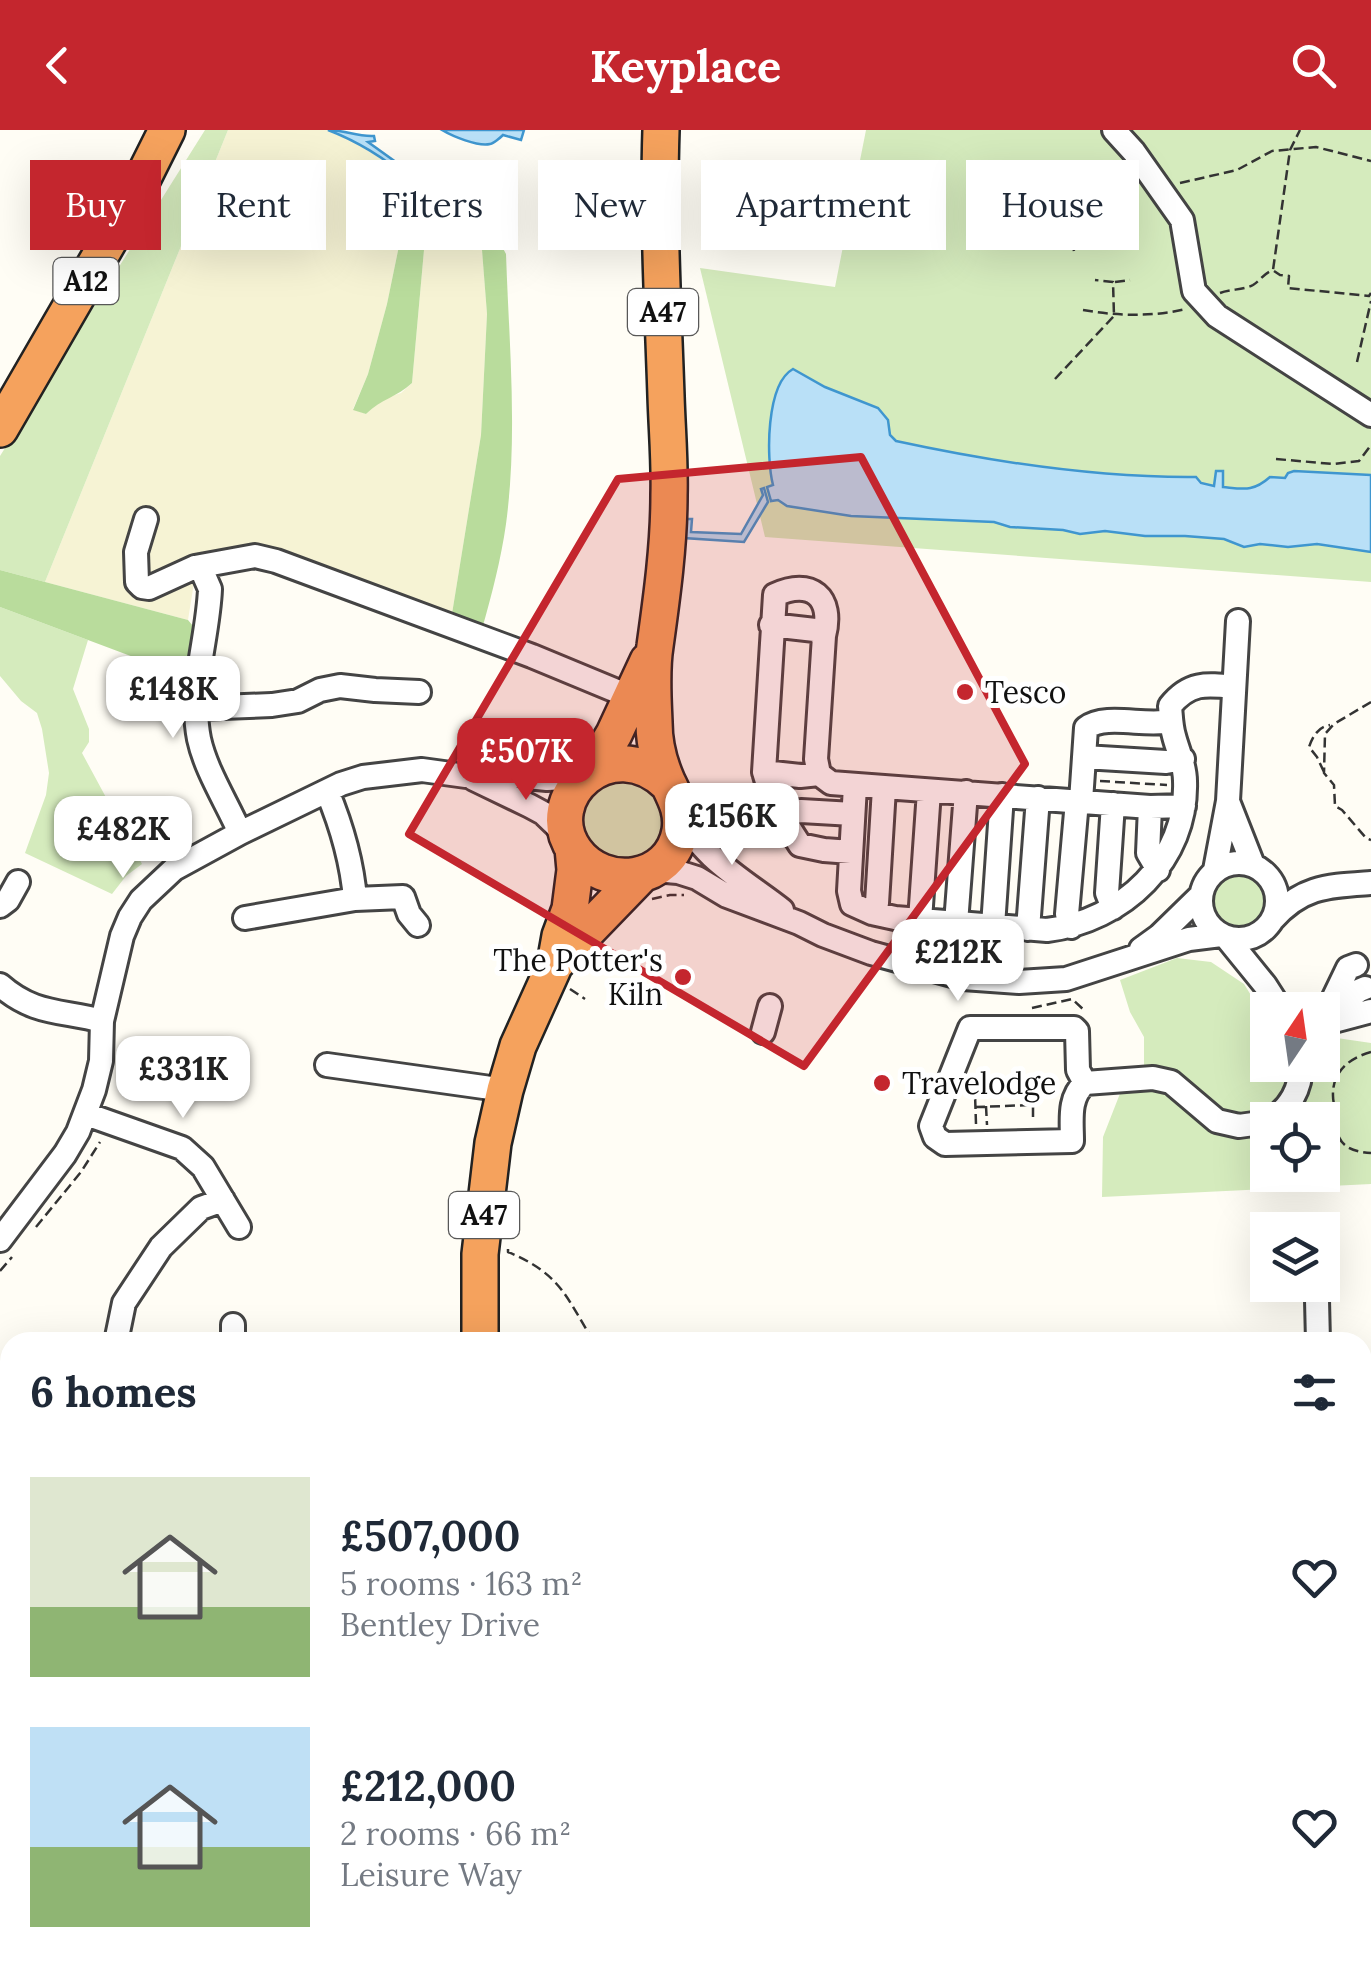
<!DOCTYPE html>
<meta charset="utf-8">
<style>
body{margin:0;font-family:Lora,serif;background:#f6f6f7;color:#1f2937;height:100vh;display:flex;flex-direction:column;font-size:38px;white-space:nowrap}
*{box-sizing:border-box;margin:0}
p{font-size:32px;color:#747a83}
.icon{flex:none;width:55px;height:55px;fill:none;stroke:currentColor;stroke-width:2;stroke-linecap:round;stroke-linejoin:round}
.map{position:relative;flex:1;overflow:hidden}
.sheet{position:absolute;left:0px;top:1202px;width:1372px;height:642px;display:flex;flex-direction:column;background:#fff;border-radius:30px 30px 0 0;box-shadow:0 10px 40px #0002}
.sheet>*{flex:none}
.banner{position:absolute;left:30px;top:30px;width:1312px;height:90px;display:flex;gap:20px}
.needle{width:65px;rotate:13deg}
.fabs{position:absolute;left:1250px;top:862px;display:grid;gap:20px}
.fabs a{display:grid;place-items:center;width:90px;height:90px;border-radius:0px;background:#fff;box-shadow:0 10px 40px #0002;font-size:50px}
.price{position:absolute;translate:-50% -85px;padding:0 22px;border-radius:20px;background:#fff;color:#222;font-size:32px;line-height:65px;filter:drop-shadow(0 2px 5px #0008)}
.price::after{content:'';position:absolute;left:50%;top:60px;width:30px;height:22px;margin-left:-15px;background:inherit;clip-path:polygon(0 0,100% 0,50% 100%)}
.price.on{background:#c4262e;color:#fff}
ul{padding:0;list-style:none}
li{display:flex;align-items:center;gap:30px;height:250px;padding:0 30px}
li span{display:grid;place-items:center;flex:none;width:280px;height:200px;border-radius:0px;color:#555}
li>.icon{margin-inline-start:auto}
span .icon{width:120px;height:120px;fill:#fffc;stroke-width:1}
li b{font-size:42px}
h2{display:flex;justify-content:space-between;align-items:center;height:120px;padding:0 30px;font-size:42px}
.chip{padding:0 35px;border-radius:0px;background:#fff;box-shadow:0 10px 40px #0002;font-size:35px;line-height:90px}
.chip.on{background:#c4262e;color:#fff}
header{display:flex;justify-content:space-between;align-items:center;height:130px;padding:0 30px;background:#c4262e;color:#fff;font-size:45px;font-weight:700}
.map>svg:first-child{display:block}
</style>
<header><svg class="icon" aria-label="back" viewBox="0 0 24 24"><path d="M15 5l-7 7 7 7"/></svg>Keyplace<svg class="icon" aria-label="search" viewBox="0 0 24 24"><circle cx="10" cy="10" r="6"/><path d="M15 15l6 6"/></svg></header>
<div class="map">
<svg width="1371" height="1843" viewBox="0 0 1371 1843">
<rect width="100%" height="100%" fill="#fffdf5"/>
<!-- farmland -->
<path fill="#f6f3d4" d="M 228,0 L 328,0 L 345,6 L 389,34 L 406,49 L 407,77 L 387,174 L 368,244 L 353,279 L 366,284 L 382,269 L 401,263 L 412,253 L 424,120 L 438,91 L 482,119 L 487,184 L 481,305 L 451,490 L 249,415 L 237,416 L 227,425 L 198,428 L 188,490 L 45,452 Z"/>
<!-- green -->
<path fill="#d5ebbd" fill-rule="evenodd" d="M 205,0 L 228,0 L 45,452 L 0,440 L 0,326 Z
M 866,0 L 1371,0 L 1371,452 L 765,407 L 700,138 L 835,157 Z
M 0,477 L 88,510 L 73,559 L 89,599 L 89,612 L 82,623 L 142,734 L 126,746 L 112,764 L 25,723 L 46,665 L 49,643 L 42,599 L 37,583 L 21,571 L 0,546 Z
M 628,647 C 647,658 666,666 664,692 C 660,748 572,738 582,682 C 583,672 589,661 597,656 C 606,651 618,650 628,647 Z
M1209 769a29 29 0 1 1 58 0a29 29 0 1 1-58 0Z
M 1177,828 L 1211,832 L 1244,854 L 1267,891 L 1268,935 L 1322,935 L 1323,906 L 1371,913 L 1371,1054 L 1102,1067 L 1103,1007 L 1121,961 L 1144,960 L 1144,907 L 1130,882 L 1120,850 ZM 1268,990 L 1322,990 L 1322,1045 L 1268,1045 Z"/>
<!-- forest -->
<path fill="#b9dc9c" d="M 411,41 L 426,59 L 433,54 L 438,91 L 424,120 L 412,253 C 397,267 381,269 366,284 L 353,280 L 368,244 L 387,174 L 407,77 L 406,49 Z
M 442,61 C 471,76 492,95 506,124 C 509,213 518,305 506,394 C 501,429 492,464 482,499 L 451,490 L 481,305 L 487,184 L 482,120 L 445,95 Z
M 0,440 L 188,490 L 198,502 L 195,521 L 168,540 L 0,477 Z
M 898,1835 L 1085,1835 L 1087,1839 L 1097,1843 L 903,1843 Z"/>
<!-- water -->
<path fill="#b9e0f7" stroke="#3f96cf" stroke-width="2.5" d="M 328,0 C 345,0 357,7 374,6 L 375,11 L 368,12 L 407,40 L 411,41 L 406,49 C 389,29 352,9 328,0 Z
M 442,0 L 524,0 L 521,10 L 503,5 C 501,7 493,14 490,14 C 478,17 452,6 442,0 Z
M 793,239 L 825,257 L 878,278 L 888,290 L 890,305 L 896,311 C 993,332 1096,348 1196,347 L 1201,353 L 1214,356 L 1216,341 L 1223,341 L 1223,357 C 1244,359 1253,362 1270,347 L 1285,348 L 1288,343 L 1294,341 L 1371,345 L 1371,422 L 1317,414 L 1288,417 L 1260,414 L 1244,417 L 1224,409 L 1185,406 L 1145,406 L 1105,401 L 1080,404 L 1063,400 L 1010,397 L 994,392 L 851,386 L 787,376 L 778,370 L 771,371 L 767,357 L 773,355 C 766,328 766,254 793,239 Z
M 764,358 L 768,372 L 744,412 L 684,408 L 685,389 L 692,389 L 691,402 L 741,404 L 763,365 L 761,359 Z"/>
<g fill="none" stroke-linecap="round" stroke-linejoin="round">
<defs>
<path id="minor" d="M 1114,0 L 1134,22 L 1182,90 L 1194,161 L 1217,186 L 1371,285
M 146,389 L 136,422 L 137,452 L 142,457 L 149,458 L 195,437 L 255,426 L 276,431 L 532,526 L 631,567
M 195,437 L 203,443 L 210,459 C 208,509 189,559 199,609 C 206,641 227,673 240,703
M 771,495 L 815,500 L 824,506
M 196,578 L 272,575 L 298,571 L 320,560 L 340,556 L 375,560 L 419,562
M 1084,627 L 1166,632 L 1183,629
M 764,642 C 771,669 785,692 800,715 L 824,720 L 851,722
M 819,644 L 800,646 L 764,642 L 775,465 C 811,448 834,467 824,506 L 816,629 L 819,644 L 831,653 L 1150,677 L 1184,676
M 474,649 L 530,676 L 543,683 L 568,707
M 855,656 L 849,761 L 852,774 L 872,783 L 895,788 L 1047,800 C 1123,791 1188,730 1185,651 C 1185,634 1178,622 1174,606 C 1171,596 1171,586 1170,576 C 1189,552 1206,554 1234,557
M 327,661 C 342,697 352,731 355,769
M 1081,671 L 1086,598 C 1106,583 1145,597 1171,591
M 1113,674 L 1107,763 L 1113,778
M 1229,674 L 1253,735
M 1150,677 L 1148,723 L 1158,740
M 681,682 C 696,725 748,753 782,780
M 781,684 L 801,681 L 853,684
M1201 771a38 38 0 1 1 76 0a38 38 0 1 1-76 0Z
M 653,740 L 678,742 L 697,748 L 727,766 L 799,793 L 823,805 L 871,823 L 963,848 L 1019,852 L 1066,849 L 1189,809 L 1221,805
M 1215,740 L 1228,671 L 1238,491
M 0,776 L 8,770 L 18,752
M 872,783 L 877,773 L 884,658
M 245,788 L 355,769 L 403,767 L 409,784 L 418,795
M 920,790 L 929,661
M 1272,790 C 1302,756 1328,756 1371,753
M 956,793 L 966,662
M 993,796 L 1002,665
M 1071,797 L 1067,784 L 1077,671
M 1028,799 L 1038,668
M 1226,807 L 1265,855 L 1281,880
M 1141,819 L 1159,806 L 1201,765
M 0,855 C 34,885 61,880 102,891
M 1332,884 L 1358,861 L 1365,858
M 1322,892 L 1348,838 L 1356,835
M 1326,893 L 1371,881
M 763,902 L 770,876
M 327,935 L 505,960
M 1085,953 L 1078,940 L 1077,901 L 1074,898 L 970,898 L 931,996 L 935,1007 L 945,1014 L 1072,1011 C 1072,990 1068,968 1085,953 L 1153,948 L 1171,952 L 1217,991 L 1239,996 L 1268,992
M 86,984 L 182,1018 L 203,1037 L 239,1097
M 1270,990 C 1290,979 1301,958 1301,935
M 0,1110 L 65,1024 L 78,1002 L 94,960 L 101,931 L 102,891 L 122,806 L 130,787 L 141,770 L 174,739 L 240,703 L 341,654 L 363,647 L 422,640 L 466,646 L 517,646 L 547,649 L 584,647
M 1317,1170 L 1318,1212
M 116,1212 L 124,1173 L 161,1117 L 201,1078 L 223,1070
M 233,1212 L 233,1195
M 1362,1295 L 1371,1296
M 0,1336 L 10,1335
M 1362,1407 L 1371,1408
M 1362,1578 L 1366,1553
M 1362,1799 L 1371,1796
M 102,1835 L 102,1843
M 658,1835 L 663,1843
M 1284,1835 L 1288,1843
M 170,1843 L 174,1835"/>
<path id="highway" d="M 661,0 C 658,89 663,177 666,266 C 667,299 670,332 669,365 C 669,415 662,466 655,516 C 651,540 653,567 654,592 C 654,611 659,633 667,651 C 675,668 683,681 680,701 C 671,753 604,761 575,721 C 537,668 611,599 668,654
M 0,299 L 129,76 L 167,0
M 592,641 L 614,604 L 648,531
M 556,833 L 641,745
M 480,1212 L 480,1124 L 493,1013 L 505,960 L 518,916 L 555,834 L 560,806 L 570,779 L 575,740 L 573,718
M 590,1835 L 594,1843"/>
</defs>
<!-- minor casing -->
<use href="#minor" stroke="#444" stroke-width="28"/>
<!-- highway casing -->
<use href="#highway" stroke="#222" stroke-width="40"/>
<!-- path -->
<path stroke="#333" stroke-width="2.5" stroke-dasharray="10 5" stroke-linecap="butt" d="M 1180,53 L 1237,40 L 1272,21 L 1316,17 L 1371,31
M 1074,121 L 1064,79 L 1138,62
M 1274,141 L 1280,145 L 1289,146 L 1288,158 L 1369,166 L 1371,163
M 1115,152 L 1130,150
M 1220,163 C 1230,159 1244,160 1253,155 C 1261,150 1263,144 1273,140 L 1290,20 L 1300,0
M 1083,180 C 1117,186 1152,187 1186,179
M 1357,232 L 1371,171
M 1055,249 L 1114,186 L 1113,152 L 1095,150
M 1276,329 L 1333,334 L 1359,331 L 1371,315
M 1371,572 L 1334,594 L 1325,604 L 1324,643 L 1334,655 L 1335,676 L 1342,680 L 1366,708 L 1371,710
M 1324,642 L 1317,627 L 1309,617 C 1313,606 1318,597 1330,595
M 1100,651 L 1167,655
M 706,676 L 752,668
M 652,769 L 670,765 L 684,765
M 570,859 L 585,869
M 1032,878 L 1072,869 L 1084,880
M 1371,922 C 1349,928 1332,942 1333,966 C 1333,972 1335,977 1335,982 C 1335,1010 1342,1021 1371,1023
M 986,976 L 987,995
M 975,977 L 1033,975 L 1033,991
M 976,994 L 975,964 L 1042,963
M 36,1097 L 81,1042 L 100,1012
M 508,1119 L 508,1122 C 561,1144 566,1167 594,1212
M 0,1141 L 12,1127
M 1362,1692 L 1371,1692
M 982,1835 L 991,1843
M 1092,1835 L 1100,1842"/>
<!-- minor -->
<use href="#minor" stroke="#fff" stroke-width="22"/>
<!-- highway -->
<use href="#highway" stroke="#f5a25d" stroke-width="35"/>
</g>
<!-- marked area -->
<path fill="#c4262e" fill-opacity="0.2" stroke="#c4262e" stroke-width="8" stroke-linejoin="round" d="M 861,327 L 1025,634 L 804,936 L 409,704 L 618,349 Z"/>
<!-- markers -->
<g fill="#c4262e" stroke="#fff" stroke-width="4">
<circle cx="965" cy="562" r="10"/>
<circle cx="683" cy="847" r="10"/>
<circle cx="882" cy="953" r="10"/>
</g>
<g text-anchor="middle" dominant-baseline="central" stroke-width="10" stroke-linejoin="round" paint-order="stroke">
<!-- shield labels -->
<g fill="#fff" stroke="#585858" stroke-width="2.5">
<rect x="53.5" y="128" width="65" height="46" rx="8"/>
<rect x="628" y="159" width="70" height="46" rx="8"/>
<rect x="449" y="1062" width="70" height="46" rx="8"/>
</g>
<g font-size="28" font-weight="bold" fill="#111">
<text x="86" y="151">A12</text>
<text x="663" y="182">A47</text>
<text x="484" y="1085">A47</text>
</g>
<!-- poi labels -->
<g font-size="30" fill="#111" stroke="#fff" text-anchor="start">
<text x="985" y="562">Tesco</text>
<text x="663" y="830" text-anchor="end">The Potter's<tspan x="663" dy="34">Kiln</tspan></text>
<text x="902" y="953">Travelodge</text>
</g>
</g>
</svg>
<div class="fabs">
<a><svg class="needle" viewBox="-14 -14 28 28"><path d="M0-13l5 13h-10z" fill="#e53935"/><path d="M0 13l5-13h-10z" fill="#747a83"/></svg></a>
<a><svg class="icon" aria-label="locate" viewBox="0 0 24 24"><circle cx="12" cy="12" r="6"/><path d="M12 2v4M12 18v4M2 12h4M18 12h4"/></svg></a>
<a><svg class="icon" aria-label="layers" viewBox="0 0 24 24"><path d="M12 4l9 5-9 5-9-5zM3 14l9 5 9-5"/></svg></a>
</div>
<b class="price" style="left:173px;top:611px">£148K</b>
<b class="price on" style="left:526px;top:673px">£507K</b>
<b class="price" style="left:732px;top:738px">£156K</b>
<b class="price" style="left:123px;top:751px">£482K</b>
<b class="price" style="left:958px;top:874px">£212K</b>
<b class="price" style="left:183px;top:991px">£331K</b>
<div class="banner">
<a class="chip on">Buy</a>
<a class="chip">Rent</a>
<a class="chip">Filters</a>
<a class="chip">New</a>
<a class="chip">Apartment</a>
<a class="chip">House</a>
</div>
<section class="sheet">
<h2>6 homes<svg class="icon" aria-label="filters" viewBox="0 0 24 24"><path d="M4 7h16M4 17h16"/><circle cx="9" cy="7" r="2"/><circle cx="15" cy="17" r="2"/></svg></h2>
<ul>
<li><span style="background:linear-gradient(#dfe7d0 65%,#8fb573 0)"><svg class="icon" aria-label="home" viewBox="0 0 24 24"><path d="M3 11l9-7 9 7M6 9v11h12V9"/></svg></span><div><b>£507,000</b><p>5 rooms · 163 m²</p><p>Bentley Drive</p></div><svg class="icon" aria-label="heart" viewBox="0 0 24 24"><path d="M12 20l-8-8c-3-5 5-10 8-4 3-6 11-1 8 4z"/></svg></li>
<li><span style="background:linear-gradient(#bfe0f5 60%,#8fb573 0)"><svg class="icon" aria-label="home" viewBox="0 0 24 24"><path d="M3 11l9-7 9 7M6 9v11h12V9"/></svg></span><div><b>£212,000</b><p>2 rooms · 66 m²</p><p>Leisure Way</p></div><svg class="icon" aria-label="heart" viewBox="0 0 24 24"><path d="M12 20l-8-8c-3-5 5-10 8-4 3-6 11-1 8 4z"/></svg></li>
</ul>
</section>
</div>
